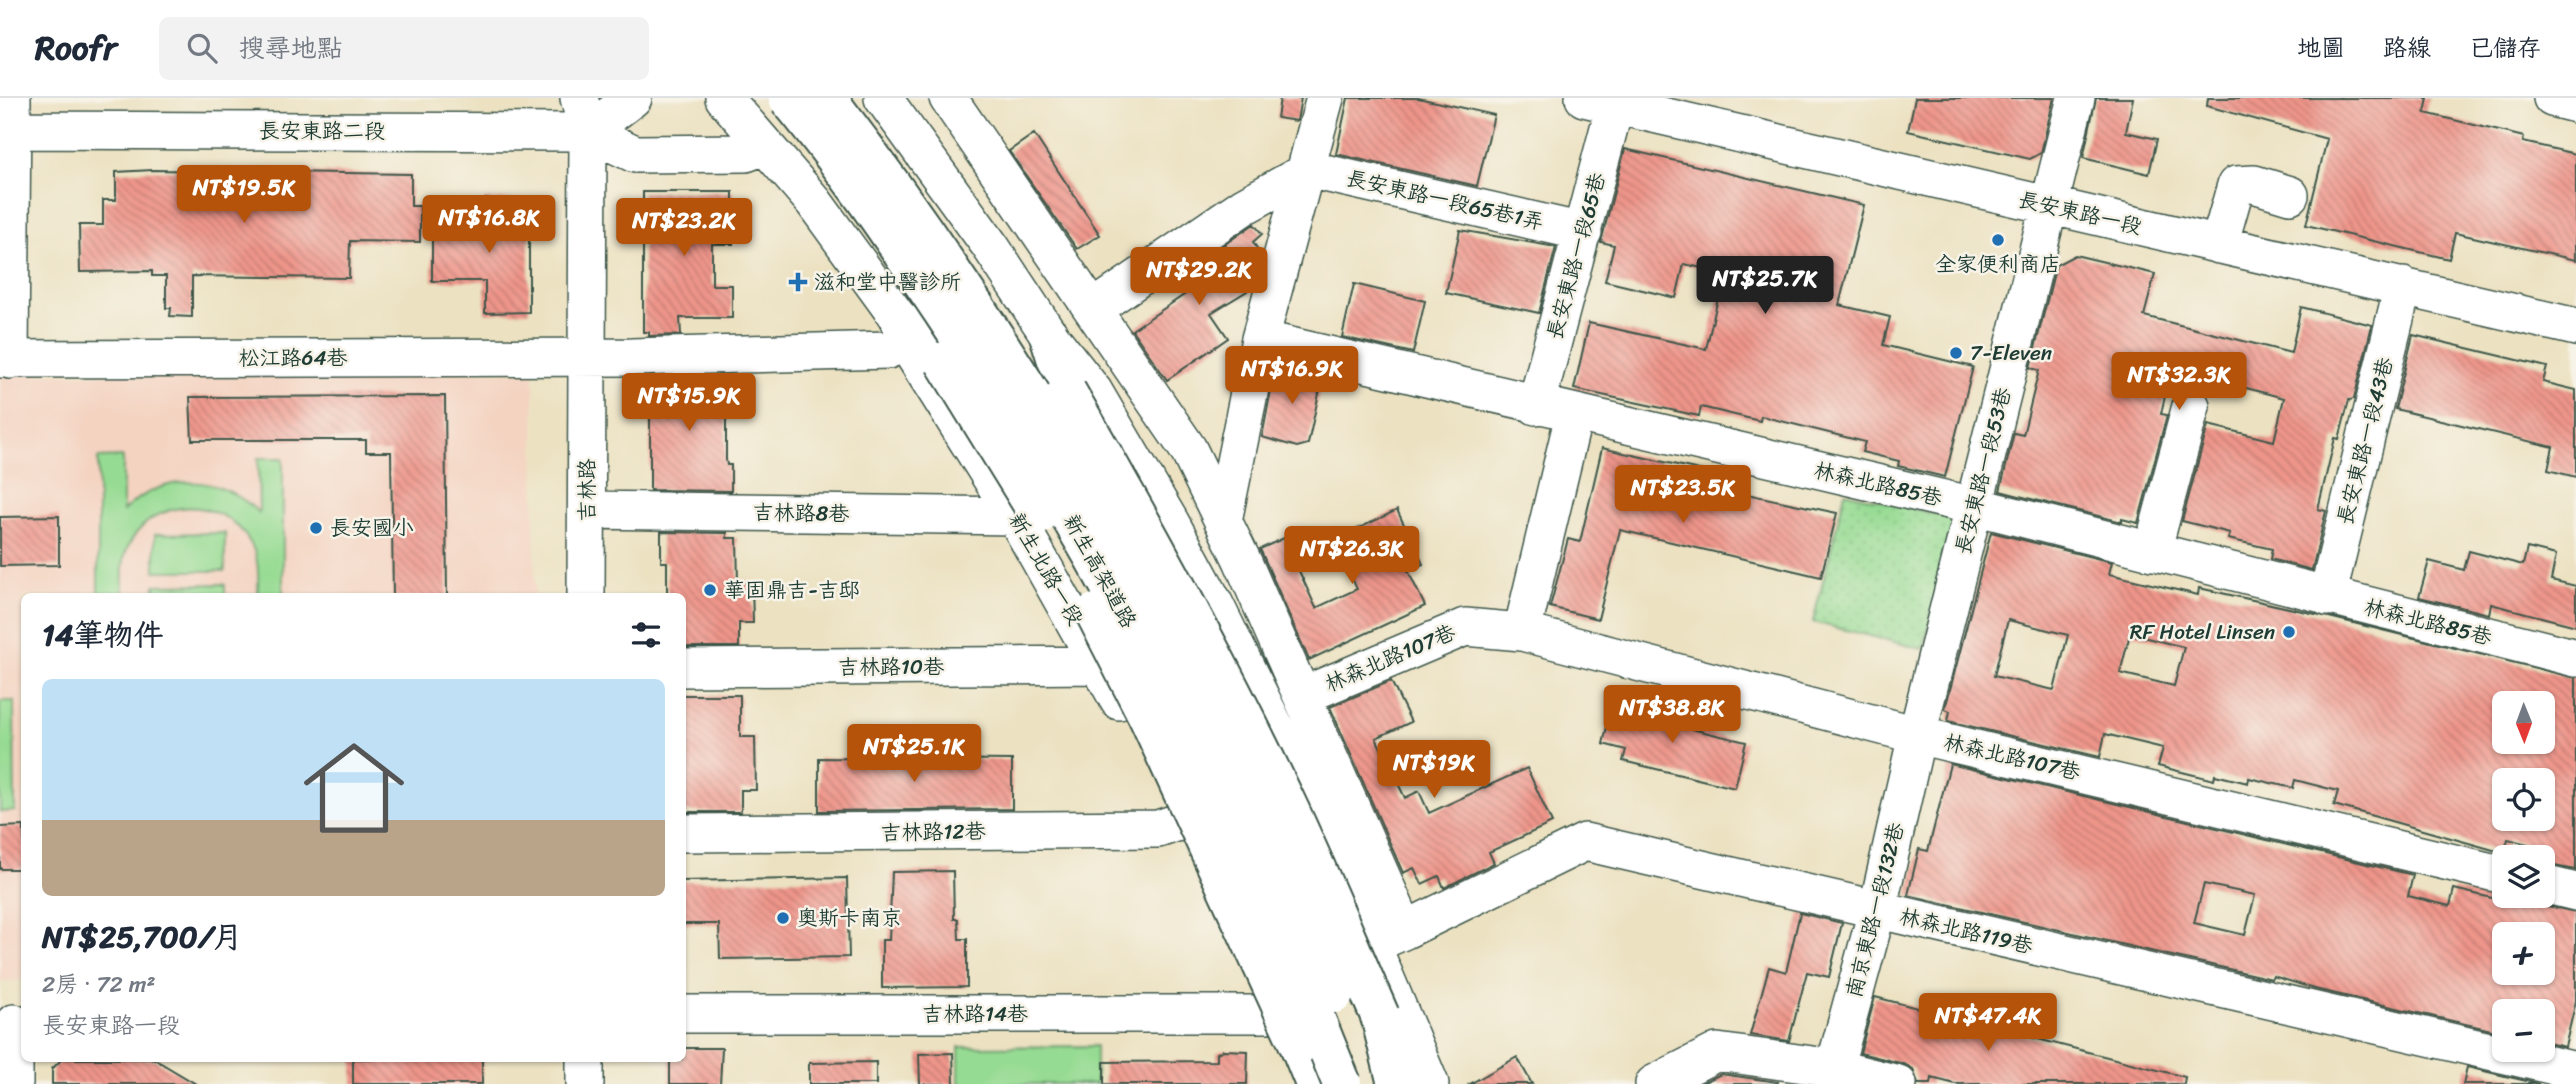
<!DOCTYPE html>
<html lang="zh-TW">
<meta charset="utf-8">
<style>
body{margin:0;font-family:Sriracha,"LXGW WenKai TC",sans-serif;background:#f2f2f3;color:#1f2937;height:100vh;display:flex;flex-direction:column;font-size:26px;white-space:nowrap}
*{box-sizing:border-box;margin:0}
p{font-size:23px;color:#747a83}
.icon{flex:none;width:38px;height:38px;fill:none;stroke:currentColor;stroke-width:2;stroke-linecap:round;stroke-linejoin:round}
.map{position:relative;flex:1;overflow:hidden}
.panel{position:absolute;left:21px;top:495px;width:665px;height:469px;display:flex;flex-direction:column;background:#fff;border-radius:10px;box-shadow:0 2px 5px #0004}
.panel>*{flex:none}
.needle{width:46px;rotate:179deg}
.buttons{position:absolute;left:2492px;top:593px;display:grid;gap:14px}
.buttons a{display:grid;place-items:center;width:63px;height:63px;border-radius:10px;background:#fff;box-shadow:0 2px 5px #0004;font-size:35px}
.price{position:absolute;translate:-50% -60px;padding:0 16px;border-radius:7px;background:#b45309;color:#fff;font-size:23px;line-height:46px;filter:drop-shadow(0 2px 4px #0008)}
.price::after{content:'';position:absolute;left:50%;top:42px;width:21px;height:16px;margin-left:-10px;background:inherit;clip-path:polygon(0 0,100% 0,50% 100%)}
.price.current{background:#222;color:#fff}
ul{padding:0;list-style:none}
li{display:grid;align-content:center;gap:14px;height:371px;padding:0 21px}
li+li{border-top:2px solid #e0e1e3}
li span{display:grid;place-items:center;height:217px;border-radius:10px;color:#555}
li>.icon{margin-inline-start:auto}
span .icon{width:126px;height:126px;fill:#fffc;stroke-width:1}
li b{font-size:30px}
h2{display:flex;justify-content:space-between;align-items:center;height:84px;padding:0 21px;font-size:30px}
header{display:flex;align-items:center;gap:42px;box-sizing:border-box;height:98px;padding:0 35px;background:#fff;border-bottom:2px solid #e0e1e3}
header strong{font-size:33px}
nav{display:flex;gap:38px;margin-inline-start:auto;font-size:24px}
.search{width:490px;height:63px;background:#f2f2f3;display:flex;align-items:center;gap:18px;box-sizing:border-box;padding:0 24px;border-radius:10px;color:#747a83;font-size:26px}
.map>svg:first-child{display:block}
</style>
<header>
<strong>Roofr</strong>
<div class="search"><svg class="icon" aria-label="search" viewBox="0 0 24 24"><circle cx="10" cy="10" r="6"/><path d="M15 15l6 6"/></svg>搜尋地點</div>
<nav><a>地圖</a><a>路線</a><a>已儲存</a></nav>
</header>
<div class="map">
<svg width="2576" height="986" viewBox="0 0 2576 986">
<defs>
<pattern id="grass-dots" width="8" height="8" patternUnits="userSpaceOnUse" patternTransform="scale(1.75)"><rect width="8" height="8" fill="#96db93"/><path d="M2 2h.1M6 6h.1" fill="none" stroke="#81bd7f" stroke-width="1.8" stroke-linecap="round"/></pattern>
<pattern id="building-back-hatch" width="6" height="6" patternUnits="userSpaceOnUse" patternTransform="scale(1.75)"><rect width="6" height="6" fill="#ef958a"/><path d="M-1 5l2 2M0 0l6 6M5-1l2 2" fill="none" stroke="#c17b72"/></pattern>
</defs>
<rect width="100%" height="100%" fill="#f7f3e8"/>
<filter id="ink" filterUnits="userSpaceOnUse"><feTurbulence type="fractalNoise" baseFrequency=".0143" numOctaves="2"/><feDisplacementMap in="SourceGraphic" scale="14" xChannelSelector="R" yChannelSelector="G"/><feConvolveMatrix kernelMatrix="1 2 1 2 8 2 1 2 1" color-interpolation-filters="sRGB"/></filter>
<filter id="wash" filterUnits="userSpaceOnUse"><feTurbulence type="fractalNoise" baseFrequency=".00686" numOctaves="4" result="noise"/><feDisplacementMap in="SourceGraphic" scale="28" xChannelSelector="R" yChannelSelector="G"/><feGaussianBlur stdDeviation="1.57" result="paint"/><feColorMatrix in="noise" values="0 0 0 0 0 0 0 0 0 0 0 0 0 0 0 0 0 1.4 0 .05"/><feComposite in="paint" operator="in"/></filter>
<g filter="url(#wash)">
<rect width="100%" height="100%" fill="#ece2c2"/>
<!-- built -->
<path fill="#f4d3c1" d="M 534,274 L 535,499 L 24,499 L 24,882 L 0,883 L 0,276 Z"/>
<!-- grass -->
<path fill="url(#grass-dots)" stroke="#5a8c64" stroke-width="2" d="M 1845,394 L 1955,421 L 1923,551 L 1813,524 Z"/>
<!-- green -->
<path fill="#96db93" stroke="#5a8c64" stroke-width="2" d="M 123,359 L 123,413 C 165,374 218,375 259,415 L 258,360 L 283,360 L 283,499 L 258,499 C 258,481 260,462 251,446 C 224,396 150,397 127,451 C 121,466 123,483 123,499 L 98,499 L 98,360 Z
M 225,435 L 225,473 L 155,473 L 155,436 Z
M 225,486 L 225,499 L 155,499 L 155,487 Z
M 0,603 L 14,603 L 15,713 L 0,714 Z
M 1096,948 L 1096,986 L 959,986 L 959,949 Z"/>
<g id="blocks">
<!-- building -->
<path fill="url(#building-back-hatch)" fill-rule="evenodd" d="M 1280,0 L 1301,0 L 1297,23 L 1277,20 Z
M 1348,0 L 1418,0 L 1494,17 L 1477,88 L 1336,56 Z
M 1915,0 L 2054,0 L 2041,55 L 2030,61 L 1908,33 Z
M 2096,0 L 2133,0 L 2126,34 L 2157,41 L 2149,76 L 2083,60 Z
M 2208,0 L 2428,0 L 2425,15 L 2524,39 L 2523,44 L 2576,56 L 2576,162 L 2455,135 L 2449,161 L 2306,127 L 2327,41 L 2207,8 Z
M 1034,36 L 1100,137 L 1077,151 L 1009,53 Z
M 1625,51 L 1864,107 L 1839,207 L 1890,219 L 1883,247 L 1973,269 L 1945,379 L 1898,368 L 1899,363 L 1862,354 L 1865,344 L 1761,318 L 1760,323 L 1701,309 L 1699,318 L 1574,291 L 1589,225 L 1706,251 L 1724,175 L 1684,166 L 1676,200 L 1605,183 L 1614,147 L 1601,144 Z
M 153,72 L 411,76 L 411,108 L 420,108 L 420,144 L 350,143 L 349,180 L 192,178 L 192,219 L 170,218 L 171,210 L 166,210 L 166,178 L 152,178 L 152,173 L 80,174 L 79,127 L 103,127 L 103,102 L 116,102 L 116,74 Z
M 643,94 L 733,94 L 733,146 L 712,146 L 712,187 L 732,187 L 732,220 L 680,220 L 681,237 L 649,238 L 649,234 L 643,234 Z
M 485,101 L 529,101 L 529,214 L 485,215 L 485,183 L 432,183 L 432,127 L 485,127 Z
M 1254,126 L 1262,136 L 1253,144 L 1258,152 L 1245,160 L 1254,170 L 1247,193 L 1211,215 L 1228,240 L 1167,282 L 1132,232 L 1190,193 L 1180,177 Z
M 1460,132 L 1556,149 L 1539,215 L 1446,195 Z
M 2075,157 L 2155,176 L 2144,218 L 2291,255 L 2301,209 L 2372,227 L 2354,301 L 2349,302 L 2339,341 L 2335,340 L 2318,411 L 2326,413 L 2312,472 L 2270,461 L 2272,451 L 2228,441 L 2230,435 L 2182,423 L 2208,327 L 2274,343 L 2284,300 L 2227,285 L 2171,271 L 2161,316 L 2167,317 L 2138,425 L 2122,421 L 2122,424 L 2000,393 L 2014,335 L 2023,337 L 2039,272 L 2030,270 L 2056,167 Z
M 1354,186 L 1425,203 L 1413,255 L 1342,239 Z
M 2413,237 L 2547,269 L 2543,284 L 2576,292 L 2576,379 L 2548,372 L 2553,349 L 2395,311 Z
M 1276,266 L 1323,277 L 1308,346 L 1297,349 L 1262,339 Z
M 731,277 L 731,306 L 727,306 L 726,326 L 726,362 L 727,367 L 731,367 L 731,393 L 650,392 L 650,279 Z
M 445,298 L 447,499 L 393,499 L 391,354 L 366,354 L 366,342 L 192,342 L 190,299 Z
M 1602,350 L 1726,378 L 1723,391 L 1837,415 L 1821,479 L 1620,432 L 1598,521 L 1550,509 L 1568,441 L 1580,444 Z
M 1397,412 L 1423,466 L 1408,473 L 1425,508 L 1309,562 L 1260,451 L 1284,440 L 1316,510 L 1357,491 L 1334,442 Z
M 59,418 L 59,467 L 0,468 L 0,419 Z
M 661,434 L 727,435 L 727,440 L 737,440 L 738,485 L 752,484 L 753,525 L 739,525 L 739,549 L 682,549 L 682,499 L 667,499 L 667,464 L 661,464 Z
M 1991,434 L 2112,464 L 2109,476 L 2198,497 L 2199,490 L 2329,519 L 2576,580 L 2576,772 L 2543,766 L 2543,750 L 2508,741 L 2504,755 L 2334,707 L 2338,693 L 2295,682 L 2293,690 L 2249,680 L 2248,685 L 2215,677 L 2214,682 L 2158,668 L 2163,650 L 2105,636 L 2100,659 L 1948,623 L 1950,613 L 1945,611 ZM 2008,522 L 2068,537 L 2054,592 L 1994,578 ZM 2130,536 L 2184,549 L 2174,588 L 2120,575 ZM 2504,606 L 2543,606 L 2543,644 L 2504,644 ZM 2504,682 L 2543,682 L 2543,721 L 2504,721 Z
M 2527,450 L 2556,457 L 2551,482 L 2576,488 L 2576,528 L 2491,506 L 2489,516 L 2419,499 L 2429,463 L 2464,472 L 2469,453 L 2523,467 Z
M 1391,583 L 1411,624 L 1376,640 L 1405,700 L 1419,693 L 1429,715 L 1527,670 L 1552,725 L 1489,754 L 1494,765 L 1444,790 L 1439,778 L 1422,786 L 1414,770 L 1403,775 L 1330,609 Z
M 1615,594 L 1642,600 L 1637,618 L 1746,644 L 1735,690 L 1623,663 L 1626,652 L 1603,646 Z
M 682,597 L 740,597 L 740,639 L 755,639 L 756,692 L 741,692 L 741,714 L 682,714 Z
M 819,660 L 1012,662 L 1012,711 L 819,713 Z
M 1950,666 L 2413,777 L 2408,798 L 2450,808 L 2454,791 L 2509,804 L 2511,798 L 2526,798 L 2538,806 L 2576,814 L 2576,903 L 2565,949 L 2543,944 L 2543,914 L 2504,914 L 2504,935 L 2315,891 L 2273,878 L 2272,881 L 1908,797 L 1919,751 L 1928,753 ZM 2204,786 L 2255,797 L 2245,837 L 2194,825 ZM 2504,836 L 2543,836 L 2543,875 L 2504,875 Z
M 24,728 L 24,771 L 0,771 L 0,729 Z
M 953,773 L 954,821 L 958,821 L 959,841 L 967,841 L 967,889 L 882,890 L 882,842 L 889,842 L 892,774 Z
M 847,780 L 849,859 L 720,861 L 719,826 L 682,826 L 682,783 Z
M 1800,815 L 1842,825 L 1829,879 L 1807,874 L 1789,943 L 1750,937 L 1769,869 L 1786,874 Z
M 1875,899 L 2185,979 L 2184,986 L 1955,986 L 1932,980 L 1931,986 L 1918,986 L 1913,971 L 1904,966 L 1860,955 Z
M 682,950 L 722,950 L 720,986 L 670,986 L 670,961 L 682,961 Z
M 1223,952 L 1248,953 L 1247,986 L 1104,986 L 1104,964 L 1217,963 L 1217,955 Z
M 953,955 L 954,986 L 920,986 L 919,956 Z
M 1517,959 L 1532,986 L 1470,986 Z
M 62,961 L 154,961 L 196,986 L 52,986 L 52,971 Z
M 353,961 L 482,961 L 482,986 L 353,986 Z
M 876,964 L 876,986 L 809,986 L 809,965 Z
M 2467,969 L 2539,986 L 2463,986 Z
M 1721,976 L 1778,984 L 1777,986 L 1700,986 Z"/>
</g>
</g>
<g filter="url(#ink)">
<use href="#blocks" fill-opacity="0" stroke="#3e5649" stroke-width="2"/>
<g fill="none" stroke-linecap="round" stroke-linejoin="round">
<defs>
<path id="minor" d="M 579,0 L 588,34 L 586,499
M 724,0 L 814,104 L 899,221 L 905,243 L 1015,418 L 1119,603
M 883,0 L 991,149 L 1049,237 L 1094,294 L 1169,422 L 1214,505 L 1311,702 L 1430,986
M 948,0 L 1188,351 L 1242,462 L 1405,832
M 1584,0 L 2576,229
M 2552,0 L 2576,6
M 0,32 L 588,34 L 633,0
M 588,34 L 635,56 L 746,55 L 765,48
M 1307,71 L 1583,134
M 2219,147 L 2236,87 L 2254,86 L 2290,97
M 1093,211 L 1244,108 L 1306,74
M 1260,241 L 1974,408 L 2576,560
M 0,261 L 631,259 L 888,252 L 905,243
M 10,262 L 12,0
M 1536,308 L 1615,7
M 587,412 L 1015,418
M 1223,423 L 1260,241 L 1325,0
M 2152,454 L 2191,308
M 2327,499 L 2403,188
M 1522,534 L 1574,317
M 682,570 L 1100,567
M 1302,598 L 1465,529 L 1522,534 L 1917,637 L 2504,777
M 682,735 L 1158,731 L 1182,723 L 1215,735 L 1219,743
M 2543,786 L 2576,794
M 1326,867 L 1405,832 L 1585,744 L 2576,973
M 682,916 L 1268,916
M 14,986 L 14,925
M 585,986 L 585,961
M 1654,986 L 1717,954 L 1834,970 L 1898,986
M 1830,986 L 1877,813 L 1917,637 L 2076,0"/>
<path id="highway" d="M 899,221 L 941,258
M 1049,237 L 1067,294
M 1380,918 L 1397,986
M 1299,947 L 1315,986"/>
</defs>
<!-- minor casing -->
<use href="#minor" stroke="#3e5649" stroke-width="40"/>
<!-- highway casing -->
<use href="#highway" stroke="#3e5649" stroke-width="42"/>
<!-- minor -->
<use href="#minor" stroke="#fff" stroke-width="37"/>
<!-- highway -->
<use href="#highway" stroke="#fff" stroke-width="38"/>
<defs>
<path id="highway-bridge" d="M 788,0 C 844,67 893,140 942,213 C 1048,372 1143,540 1226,713 C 1269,802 1305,895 1342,986
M 827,0 C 939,146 1038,301 1129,460 C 1181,552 1233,646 1274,743 C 1296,793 1314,845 1334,896
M 944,263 L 1039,417
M 1067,294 C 1144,427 1218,561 1284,700 C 1318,771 1348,845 1380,918
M 1095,515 L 1148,619 L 1299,947"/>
</defs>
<!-- highway-bridge casing -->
<use href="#highway-bridge" stroke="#3e5649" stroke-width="42" stroke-linecap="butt"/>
<!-- highway-bridge -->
<use href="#highway-bridge" stroke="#fff" stroke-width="38"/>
</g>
</g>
<!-- markers -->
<g fill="#1f6fb2" stroke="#f7f3e8" stroke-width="2.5">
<circle cx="1998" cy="142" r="7"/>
<path d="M794.5 173.5h7v7h7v7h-7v7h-7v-7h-7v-7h7z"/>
<circle cx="1956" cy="255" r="7"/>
<circle cx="316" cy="430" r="7"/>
<circle cx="710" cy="492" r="7"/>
<circle cx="2289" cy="534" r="7"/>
<circle cx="783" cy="820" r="7"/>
</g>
<g text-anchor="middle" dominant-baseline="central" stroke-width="5" stroke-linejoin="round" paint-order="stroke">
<!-- street labels -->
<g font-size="21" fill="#1f3d34" stroke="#f7f3e8">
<text x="322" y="33">長安東路二段</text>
<text transform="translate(1445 102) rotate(13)">長安東路一段65巷1弄</text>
<text transform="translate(2080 115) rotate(13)">長安東路一段</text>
<text transform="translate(1576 158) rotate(-75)">長安東路一段65巷</text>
<text x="293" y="260">松江路64巷</text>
<text transform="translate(2365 343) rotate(-76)">長安東路一段43巷</text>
<text transform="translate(1983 373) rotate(-76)">長安東路一段53巷</text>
<text transform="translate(1878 386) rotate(13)">林森北路85巷</text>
<text transform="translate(587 392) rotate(-90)">吉林路</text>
<text transform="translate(801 415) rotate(1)">吉林路8巷</text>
<text transform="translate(1046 471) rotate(60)">新生北路一段</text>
<text transform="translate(1100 473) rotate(61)">新生高架道路</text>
<text transform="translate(2428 524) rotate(14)">林森北路85巷</text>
<text transform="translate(1390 560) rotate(-23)">林森北路107巷</text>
<text x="891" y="569">吉林路10巷</text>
<text transform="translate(2012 659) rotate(13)">林森北路107巷</text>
<text transform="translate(933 734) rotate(-1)">吉林路12巷</text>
<text transform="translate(1875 812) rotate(-76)">南京東路一段132巷</text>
<text transform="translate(1966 833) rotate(13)">林森北路119巷</text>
<text x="975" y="916">吉林路14巷</text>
</g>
<!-- poi labels -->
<g font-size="21" fill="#1f3d34" stroke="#f7f3e8" text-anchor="start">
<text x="1998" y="166" text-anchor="middle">全家便利商店</text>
<text x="814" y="184">滋和堂中醫診所</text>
<text x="1970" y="255">7-Eleven</text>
<text x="330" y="430">長安國小</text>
<text x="724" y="492">華固鼎吉-吉邸</text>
<text x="2275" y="534" text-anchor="end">RF Hotel Linsen</text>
<text x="797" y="820">奧斯卡南京</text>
</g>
</g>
</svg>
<div class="buttons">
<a><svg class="needle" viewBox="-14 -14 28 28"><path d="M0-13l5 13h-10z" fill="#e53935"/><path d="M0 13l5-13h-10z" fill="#747a83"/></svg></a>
<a><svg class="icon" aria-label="locate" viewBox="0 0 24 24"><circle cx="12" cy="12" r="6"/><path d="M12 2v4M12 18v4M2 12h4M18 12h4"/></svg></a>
<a><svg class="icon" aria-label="layers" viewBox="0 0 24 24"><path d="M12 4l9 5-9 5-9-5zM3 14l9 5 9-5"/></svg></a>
<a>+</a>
<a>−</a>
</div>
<b class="price" style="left:244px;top:127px">NT$19.5K</b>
<b class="price" style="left:489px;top:157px">NT$16.8K</b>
<b class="price" style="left:684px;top:160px">NT$23.2K</b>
<b class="price" style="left:1199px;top:209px">NT$29.2K</b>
<b class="price current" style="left:1765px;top:218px">NT$25.7K</b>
<b class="price" style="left:1292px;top:308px">NT$16.9K</b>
<b class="price" style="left:2179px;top:314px">NT$32.3K</b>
<b class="price" style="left:689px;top:335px">NT$15.9K</b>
<b class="price" style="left:1683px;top:427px">NT$23.5K</b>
<b class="price" style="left:1352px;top:488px">NT$26.3K</b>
<b class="price" style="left:1672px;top:647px">NT$38.8K</b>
<b class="price" style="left:914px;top:686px">NT$25.1K</b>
<b class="price" style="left:1434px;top:702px">NT$19K</b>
<b class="price" style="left:1988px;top:955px">NT$47.4K</b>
<section class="panel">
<h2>14筆物件<svg class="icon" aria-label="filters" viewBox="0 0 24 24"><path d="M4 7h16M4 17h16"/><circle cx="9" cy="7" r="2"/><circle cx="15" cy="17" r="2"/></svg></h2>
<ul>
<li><span style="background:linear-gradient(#bfe0f5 65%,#b9a48a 0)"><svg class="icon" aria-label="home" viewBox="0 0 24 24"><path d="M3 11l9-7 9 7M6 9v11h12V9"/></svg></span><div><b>NT$25,700/月</b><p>2房 · 72 m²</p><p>長安東路一段</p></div></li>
</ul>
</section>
</div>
